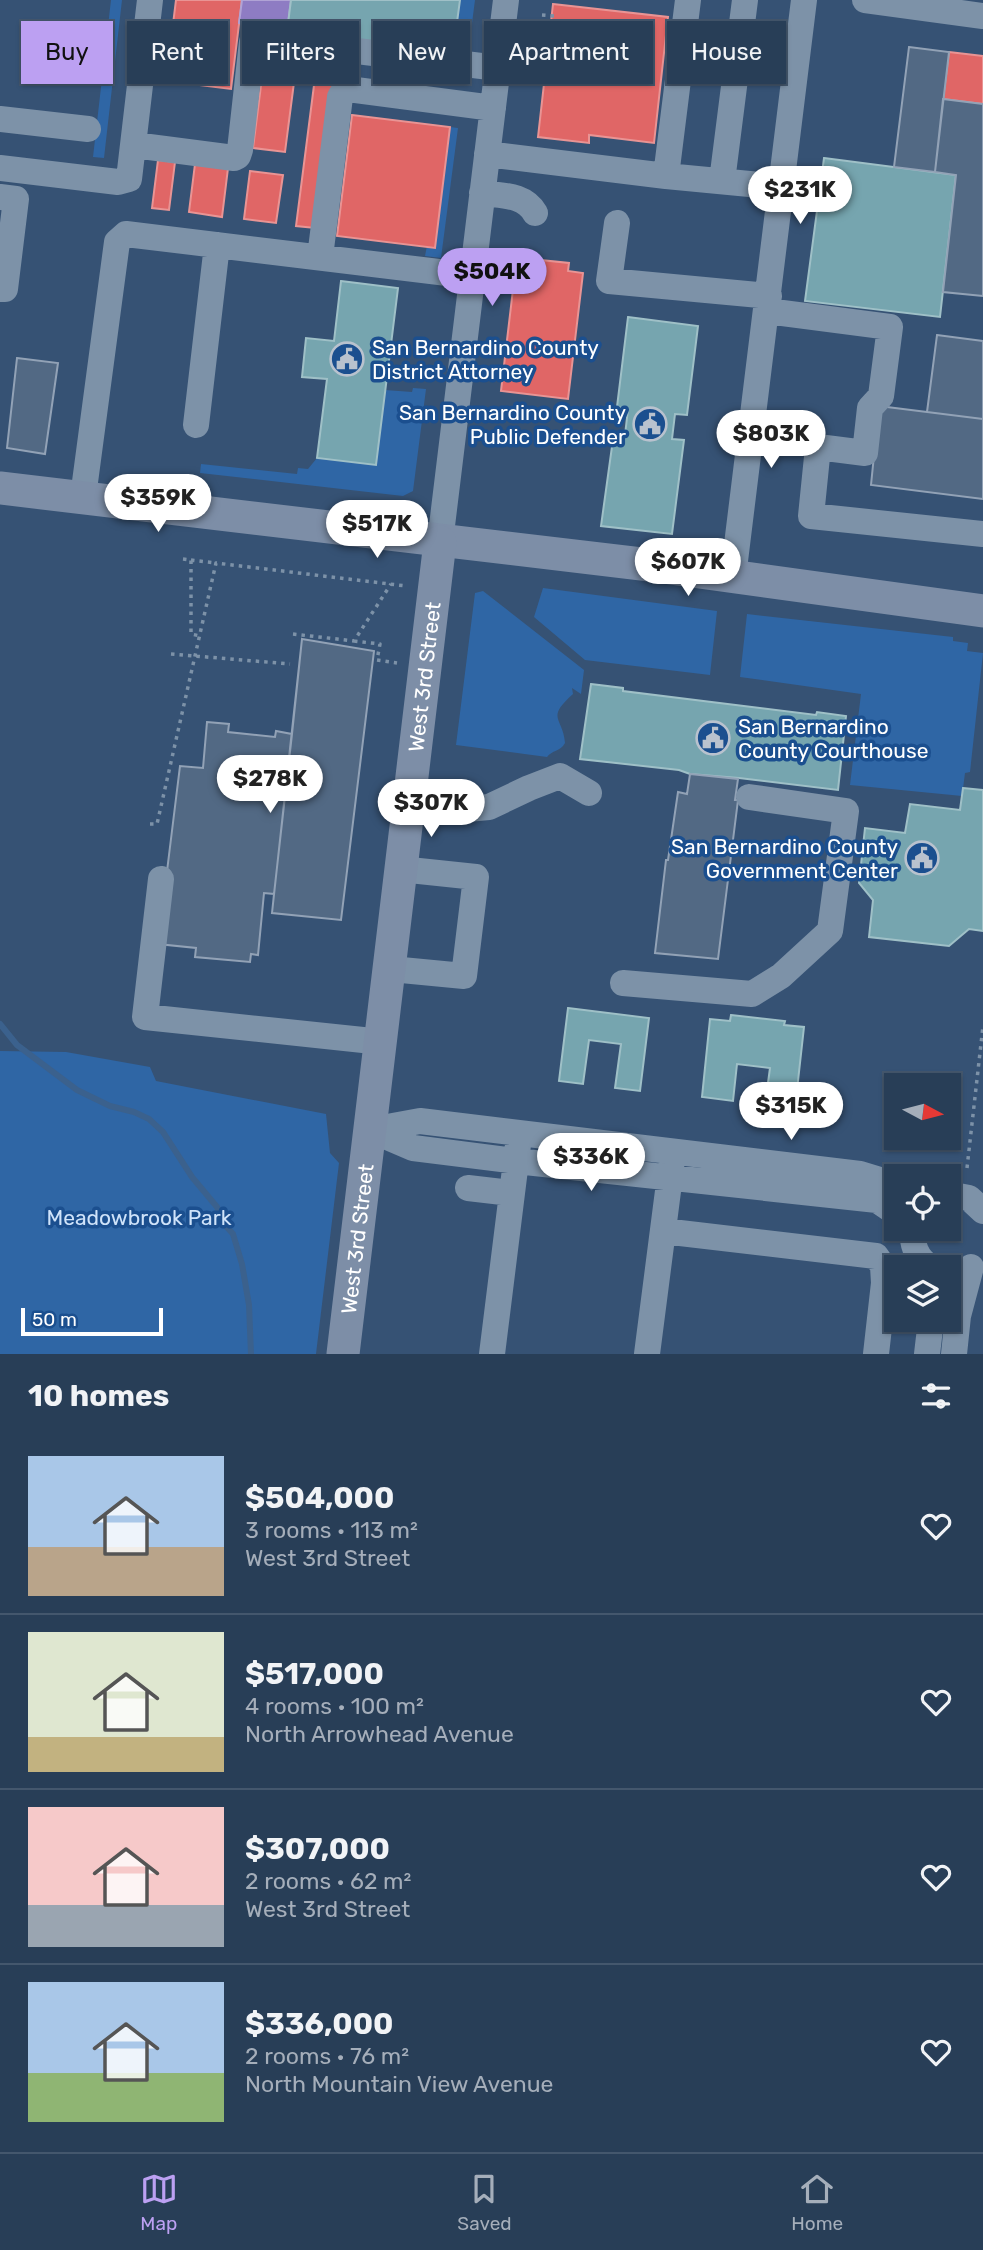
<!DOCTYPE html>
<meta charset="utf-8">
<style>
body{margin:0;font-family:Rubik,sans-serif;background:#30455d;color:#f1f3f6;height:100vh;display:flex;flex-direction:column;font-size:26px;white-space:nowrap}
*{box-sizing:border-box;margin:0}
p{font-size:23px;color:#a5aeba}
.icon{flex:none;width:38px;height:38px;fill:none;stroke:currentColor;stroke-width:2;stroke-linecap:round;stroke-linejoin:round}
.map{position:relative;height:1354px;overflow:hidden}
.panel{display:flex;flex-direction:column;background:#283e57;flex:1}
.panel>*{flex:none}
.top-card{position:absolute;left:21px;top:21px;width:942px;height:63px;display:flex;gap:14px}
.needle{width:46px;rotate:97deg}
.buttons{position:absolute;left:884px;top:1073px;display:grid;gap:14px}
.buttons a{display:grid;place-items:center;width:77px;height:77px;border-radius:0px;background:#283e57;box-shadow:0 2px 5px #0004,0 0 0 2px #44576d;font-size:35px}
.scale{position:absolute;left:21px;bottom:18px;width:142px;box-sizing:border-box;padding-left:7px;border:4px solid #fff;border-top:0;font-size:19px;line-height:24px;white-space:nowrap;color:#fff;-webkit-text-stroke:5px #1b4f8f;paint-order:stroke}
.price{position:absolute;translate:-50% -60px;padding:0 16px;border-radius:24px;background:#fff;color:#222;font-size:23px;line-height:46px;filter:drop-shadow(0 2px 4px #0008)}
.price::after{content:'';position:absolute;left:50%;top:42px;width:21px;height:16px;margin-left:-10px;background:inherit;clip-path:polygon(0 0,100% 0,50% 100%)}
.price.selected{background:#bca0f2;color:#111}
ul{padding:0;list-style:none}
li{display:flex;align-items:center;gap:21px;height:175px;padding:0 28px}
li+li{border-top:2px solid #44576d}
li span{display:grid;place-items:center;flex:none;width:196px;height:140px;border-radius:0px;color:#555}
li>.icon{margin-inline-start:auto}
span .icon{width:84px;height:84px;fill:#fffc;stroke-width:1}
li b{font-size:30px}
h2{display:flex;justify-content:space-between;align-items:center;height:84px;padding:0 28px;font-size:30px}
.tag{padding:0 24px;border-radius:0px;background:#283e57;box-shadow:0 2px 5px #0004,0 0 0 2px #44576d;font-size:24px;line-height:63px}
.tag.selected{background:#bca0f2;color:#111}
.dock{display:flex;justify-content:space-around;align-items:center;height:98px;border-top:2px solid #44576d;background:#283e57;font-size:19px;color:#a5aeba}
.dock a{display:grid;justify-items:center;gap:4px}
.dock .selected{color:#bca0f2}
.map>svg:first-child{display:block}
</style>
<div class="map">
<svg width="983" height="1354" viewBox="0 0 983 1354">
<rect width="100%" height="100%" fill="#365274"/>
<!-- green -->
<path fill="#2f66a5" d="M 111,0 L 122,0 L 104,158 L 93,157 Z
M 460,0 L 475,0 L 468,54 L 453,52 Z
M 450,127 L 458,128 L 441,258 L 425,256 Z
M 413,388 L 426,389 L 413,491 L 403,496 L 200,473 L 201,464 L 297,474 L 298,468 L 308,469 L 317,458 L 376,465 L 385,390 L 412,392 Z
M 543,588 L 717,611 L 710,675 L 585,660 L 534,617 Z
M 483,591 L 584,670 L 581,694 L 572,688 L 573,694 C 545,719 563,717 565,743 C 560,752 552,750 547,757 L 456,745 L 475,593 Z
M 747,614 L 953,637 L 953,641 L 968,643 L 967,651 L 983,653 L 970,772 L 965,773 L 962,796 L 850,785 L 861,694 L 740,677 Z
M 0,1051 L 66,1052 L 150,1067 L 156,1081 L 326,1114 L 330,1153 L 339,1163 L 316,1354 L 0,1354 Z"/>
<!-- shops -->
<path fill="#e06666" stroke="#e99494" stroke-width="2" d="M 176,0 L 242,0 L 231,89 L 166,81 Z
M 553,4 L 668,17 L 654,143 L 589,135 L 589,143 L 538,137 Z
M 949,52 L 983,56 L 983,104 L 943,99 Z
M 318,54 L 338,57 L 315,228 L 296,226 Z
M 264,62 L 296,67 L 285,152 L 253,148 Z
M 352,115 L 450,127 L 435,248 L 337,236 Z
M 158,160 L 175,162 L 169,210 L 152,208 Z
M 195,164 L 228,168 L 222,217 L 189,212 Z
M 250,171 L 283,175 L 276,223 L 244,219 Z
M 531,259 L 569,263 L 568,271 L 583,273 L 568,399 L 501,391 L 516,264 L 530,266 Z"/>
<!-- offices -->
<path fill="#8e7cc3" stroke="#b0a3d5" stroke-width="2" d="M 242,0 L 291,0 L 288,25 L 271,23 L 271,27 L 239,23 Z"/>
<!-- public -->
<path fill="#76a5af" stroke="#9fc0c7" stroke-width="2" d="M 291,0 L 460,0 L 453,52 L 287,31 Z
M 824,158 L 956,175 L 940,317 L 805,301 Z
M 341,281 L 398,288 L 376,465 L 317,458 L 327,379 L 302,377 L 306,338 L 334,341 Z
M 628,317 L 698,326 L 687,415 L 675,414 L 672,439 L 684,440 L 672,534 L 601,526 L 614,432 L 625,435 L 628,409 L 617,407 Z
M 591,684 L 623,688 L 623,691 L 816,715 L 817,712 L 846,716 L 838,790 L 739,778 L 690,774 L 679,770 L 580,759 Z
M 963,788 L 983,790 L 983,931 L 969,929 L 949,946 L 869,937 L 873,900 L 859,883 L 865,828 L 905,833 L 910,804 L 960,810 Z
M 568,1008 L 649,1018 L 640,1091 L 615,1088 L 621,1044 L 589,1040 L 583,1084 L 559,1081 Z
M 731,1015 L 785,1021 L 784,1025 L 804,1027 L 795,1108 L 765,1105 L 770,1068 L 737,1064 L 733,1101 L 702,1097 L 710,1019 L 730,1021 Z"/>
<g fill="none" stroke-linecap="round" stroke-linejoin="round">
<!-- stream -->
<path stroke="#3b618d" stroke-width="6" d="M 0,1024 L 17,1045 L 77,1090 L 110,1106 L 134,1112 L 149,1119 L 163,1132 L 192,1177 L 217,1207 L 225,1225 L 233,1234 L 242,1264 L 249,1305 L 251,1354"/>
</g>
<!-- building -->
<path fill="#526984" stroke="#92a2b6" stroke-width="2" d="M 909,47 L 949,52 L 935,172 L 894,167 Z
M 943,99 L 983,104 L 983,296 L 943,292 L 956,175 L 935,172 Z
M 937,335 L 983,341 L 983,419 L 927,412 Z
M 17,358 L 58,363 L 45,454 L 7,448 Z
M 879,406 L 983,419 L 983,499 L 871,485 Z
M 302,639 L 374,651 L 341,920 L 272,913 L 274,894 L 264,893 L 258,955 L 251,954 L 250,962 L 195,957 L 196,948 L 158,944 L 180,766 L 203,768 L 207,722 L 229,724 L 228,732 L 275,737 L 276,731 L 292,734 Z
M 302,639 L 374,651 L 341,920 L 272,913 Z
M 207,722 L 229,724 L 228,732 L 275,737 L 276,731 L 292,734 L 274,894 L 264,893 L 258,955 L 251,954 L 250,962 L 195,957 L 196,948 L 158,944 L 180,766 L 203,768 Z
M 690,774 L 738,779 L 735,800 L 738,800 L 718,959 L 655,953 L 666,860 L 668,860 L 678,792 L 687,794 Z"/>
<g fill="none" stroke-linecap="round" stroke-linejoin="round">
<!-- path -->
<path stroke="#7d92a8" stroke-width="3.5" stroke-dasharray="3.5 5" stroke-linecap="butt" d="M 542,15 L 555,16
M 183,559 L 191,560 L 191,634 L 200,636
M 191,560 L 216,563
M 293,634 L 354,641 L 391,584
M 354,641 L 380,644 L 377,660 L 397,663
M 171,654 L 290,664
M 150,824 L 157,824 L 216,563 L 406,586
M 967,1168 L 983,1026"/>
<!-- minor -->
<path stroke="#7d92a8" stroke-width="26" d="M 688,0 L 666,176 L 781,187
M 865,0 L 983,16
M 0,119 L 88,129
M 134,145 L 234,158 L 238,156 L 240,150 L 252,42 L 257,39 L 498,68
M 487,154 L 666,176
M 0,168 L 118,182 L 129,179 L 150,0
M 722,181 L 745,0
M 482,193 C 502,196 524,194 535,213
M 0,197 L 16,199 L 5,289 L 0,289
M 617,223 L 609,281 L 769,296
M 320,257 L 340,97 L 343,92 L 348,89 L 493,108
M 767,311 L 890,327 L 881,396 L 870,408 L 865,453 L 818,447 L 811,516 L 983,534
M 196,425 L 217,245
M 83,497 L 117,242 L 126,234 L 472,276
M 440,542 L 506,0
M 733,577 L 804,0
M 408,802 L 467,809 L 489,807 L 529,788 L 560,776 L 589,793
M 161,879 L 145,1017 L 382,1042
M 391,969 L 464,976 L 476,877 L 400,869
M 623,983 L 752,994 L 781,976 L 830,931 L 846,811 L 749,797
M 371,1130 L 413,1148 L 516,1161 L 877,1200 L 896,1213
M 371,1130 L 420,1121 L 860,1174 L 896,1185
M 468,1188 L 511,1193
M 948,1194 L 969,1198 L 983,1211
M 912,1228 C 912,1245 916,1258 930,1267
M 663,1231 L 876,1256 L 883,1266 L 884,1283 L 876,1354
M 492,1354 L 518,1145
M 647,1354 L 672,1160
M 927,1354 L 931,1320
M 954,1354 L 958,1316 L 971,1267"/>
<!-- major -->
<g stroke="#7d8ea7" stroke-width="33">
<path d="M 0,488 L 650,565 L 983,611"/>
<path id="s1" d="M 343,1354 L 440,542"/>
</g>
</g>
<!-- icons -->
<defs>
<symbol id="civic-ring" viewBox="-11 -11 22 22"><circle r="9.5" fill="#1b4f8f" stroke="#b9c2ce" stroke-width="1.5"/><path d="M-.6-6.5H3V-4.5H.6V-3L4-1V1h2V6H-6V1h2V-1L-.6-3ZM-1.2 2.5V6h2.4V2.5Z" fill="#b9c2ce"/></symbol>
</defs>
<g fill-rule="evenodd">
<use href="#civic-ring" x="328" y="340" width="38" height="38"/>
<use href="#civic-ring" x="631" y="405" width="38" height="38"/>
<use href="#civic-ring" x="694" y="719" width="38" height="38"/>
<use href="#civic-ring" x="903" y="839" width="38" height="38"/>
</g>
<g text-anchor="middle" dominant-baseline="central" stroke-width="7" stroke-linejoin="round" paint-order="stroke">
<!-- poi labels -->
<g font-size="21" fill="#fff" stroke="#1b4f8f" text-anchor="start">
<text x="372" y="347">San Bernardino County<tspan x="372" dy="24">District Attorney</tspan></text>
<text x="626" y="412" text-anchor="end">San Bernardino County<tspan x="626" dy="24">Public Defender</tspan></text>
<text x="738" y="726">San Bernardino<tspan x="738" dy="24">County Courthouse</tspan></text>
<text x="898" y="846" text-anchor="end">San Bernardino County<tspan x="898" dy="24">Government Center</tspan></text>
</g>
<!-- street labels -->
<g font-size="21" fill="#fff" stroke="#1b4f8f">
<text stroke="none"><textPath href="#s1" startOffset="682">West 3rd Street</textPath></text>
<text stroke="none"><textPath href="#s1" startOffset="116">West 3rd Street</textPath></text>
</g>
<!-- park labels -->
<g font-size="21" fill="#cfe3fa" stroke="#1b4f8f">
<text x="139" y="1217">Meadowbrook Park</text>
</g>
</g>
</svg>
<div class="buttons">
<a><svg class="needle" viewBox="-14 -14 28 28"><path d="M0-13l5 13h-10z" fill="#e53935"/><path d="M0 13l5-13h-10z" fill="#a5aeba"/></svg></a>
<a><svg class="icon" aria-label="locate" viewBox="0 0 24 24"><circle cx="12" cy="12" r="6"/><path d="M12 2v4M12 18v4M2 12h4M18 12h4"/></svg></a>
<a><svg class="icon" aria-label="layers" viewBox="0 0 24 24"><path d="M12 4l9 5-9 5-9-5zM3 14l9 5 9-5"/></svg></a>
</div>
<div class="scale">50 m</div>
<b class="price" style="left:800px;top:226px">$231K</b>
<b class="price selected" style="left:492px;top:308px">$504K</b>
<b class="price" style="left:771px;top:470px">$803K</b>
<b class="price" style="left:158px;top:534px">$359K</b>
<b class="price" style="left:377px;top:560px">$517K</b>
<b class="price" style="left:688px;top:598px">$607K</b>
<b class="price" style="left:270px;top:815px">$278K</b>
<b class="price" style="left:431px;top:839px">$307K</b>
<b class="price" style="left:791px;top:1142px">$315K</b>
<b class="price" style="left:591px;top:1193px">$336K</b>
<div class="top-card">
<a class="tag selected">Buy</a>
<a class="tag">Rent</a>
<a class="tag">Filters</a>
<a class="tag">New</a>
<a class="tag">Apartment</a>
<a class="tag">House</a>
</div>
</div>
<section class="panel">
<h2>10 homes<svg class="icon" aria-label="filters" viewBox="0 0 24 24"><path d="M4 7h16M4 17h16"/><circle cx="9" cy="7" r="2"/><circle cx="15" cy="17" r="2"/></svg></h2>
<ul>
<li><span style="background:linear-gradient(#a9c7e8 65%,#b9a48a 0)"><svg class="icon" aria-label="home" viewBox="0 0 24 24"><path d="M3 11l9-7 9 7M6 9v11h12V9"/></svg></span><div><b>$504,000</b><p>3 rooms · 113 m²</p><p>West 3rd Street</p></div><svg class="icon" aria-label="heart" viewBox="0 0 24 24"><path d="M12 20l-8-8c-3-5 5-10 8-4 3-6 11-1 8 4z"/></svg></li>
<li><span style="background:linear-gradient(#dfe7d0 75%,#c2b280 0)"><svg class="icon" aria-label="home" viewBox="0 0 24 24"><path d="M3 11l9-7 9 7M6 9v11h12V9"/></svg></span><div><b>$517,000</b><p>4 rooms · 100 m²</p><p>North Arrowhead Avenue</p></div><svg class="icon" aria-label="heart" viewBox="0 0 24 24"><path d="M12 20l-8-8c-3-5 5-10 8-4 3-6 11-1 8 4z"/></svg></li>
<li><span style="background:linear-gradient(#f6c9c9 70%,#9aa5b1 0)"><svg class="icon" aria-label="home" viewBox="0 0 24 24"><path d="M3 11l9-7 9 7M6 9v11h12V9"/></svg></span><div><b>$307,000</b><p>2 rooms · 62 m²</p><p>West 3rd Street</p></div><svg class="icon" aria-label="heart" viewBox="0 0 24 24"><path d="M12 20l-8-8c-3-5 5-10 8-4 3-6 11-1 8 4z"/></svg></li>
<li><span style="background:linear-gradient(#a9c7e8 65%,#8fb573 0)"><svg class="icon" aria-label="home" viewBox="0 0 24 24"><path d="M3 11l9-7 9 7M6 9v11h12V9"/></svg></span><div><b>$336,000</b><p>2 rooms · 76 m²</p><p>North Mountain View Avenue</p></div><svg class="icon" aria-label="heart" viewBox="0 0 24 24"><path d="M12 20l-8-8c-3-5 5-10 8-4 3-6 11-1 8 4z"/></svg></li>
</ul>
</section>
<nav class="dock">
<a class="selected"><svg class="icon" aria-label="map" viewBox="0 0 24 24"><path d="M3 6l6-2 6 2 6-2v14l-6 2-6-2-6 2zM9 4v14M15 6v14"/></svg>Map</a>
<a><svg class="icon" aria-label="saved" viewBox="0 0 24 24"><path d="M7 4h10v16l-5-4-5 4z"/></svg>Saved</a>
<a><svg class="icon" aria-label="home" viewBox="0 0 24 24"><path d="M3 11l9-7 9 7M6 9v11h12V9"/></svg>Home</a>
</nav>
